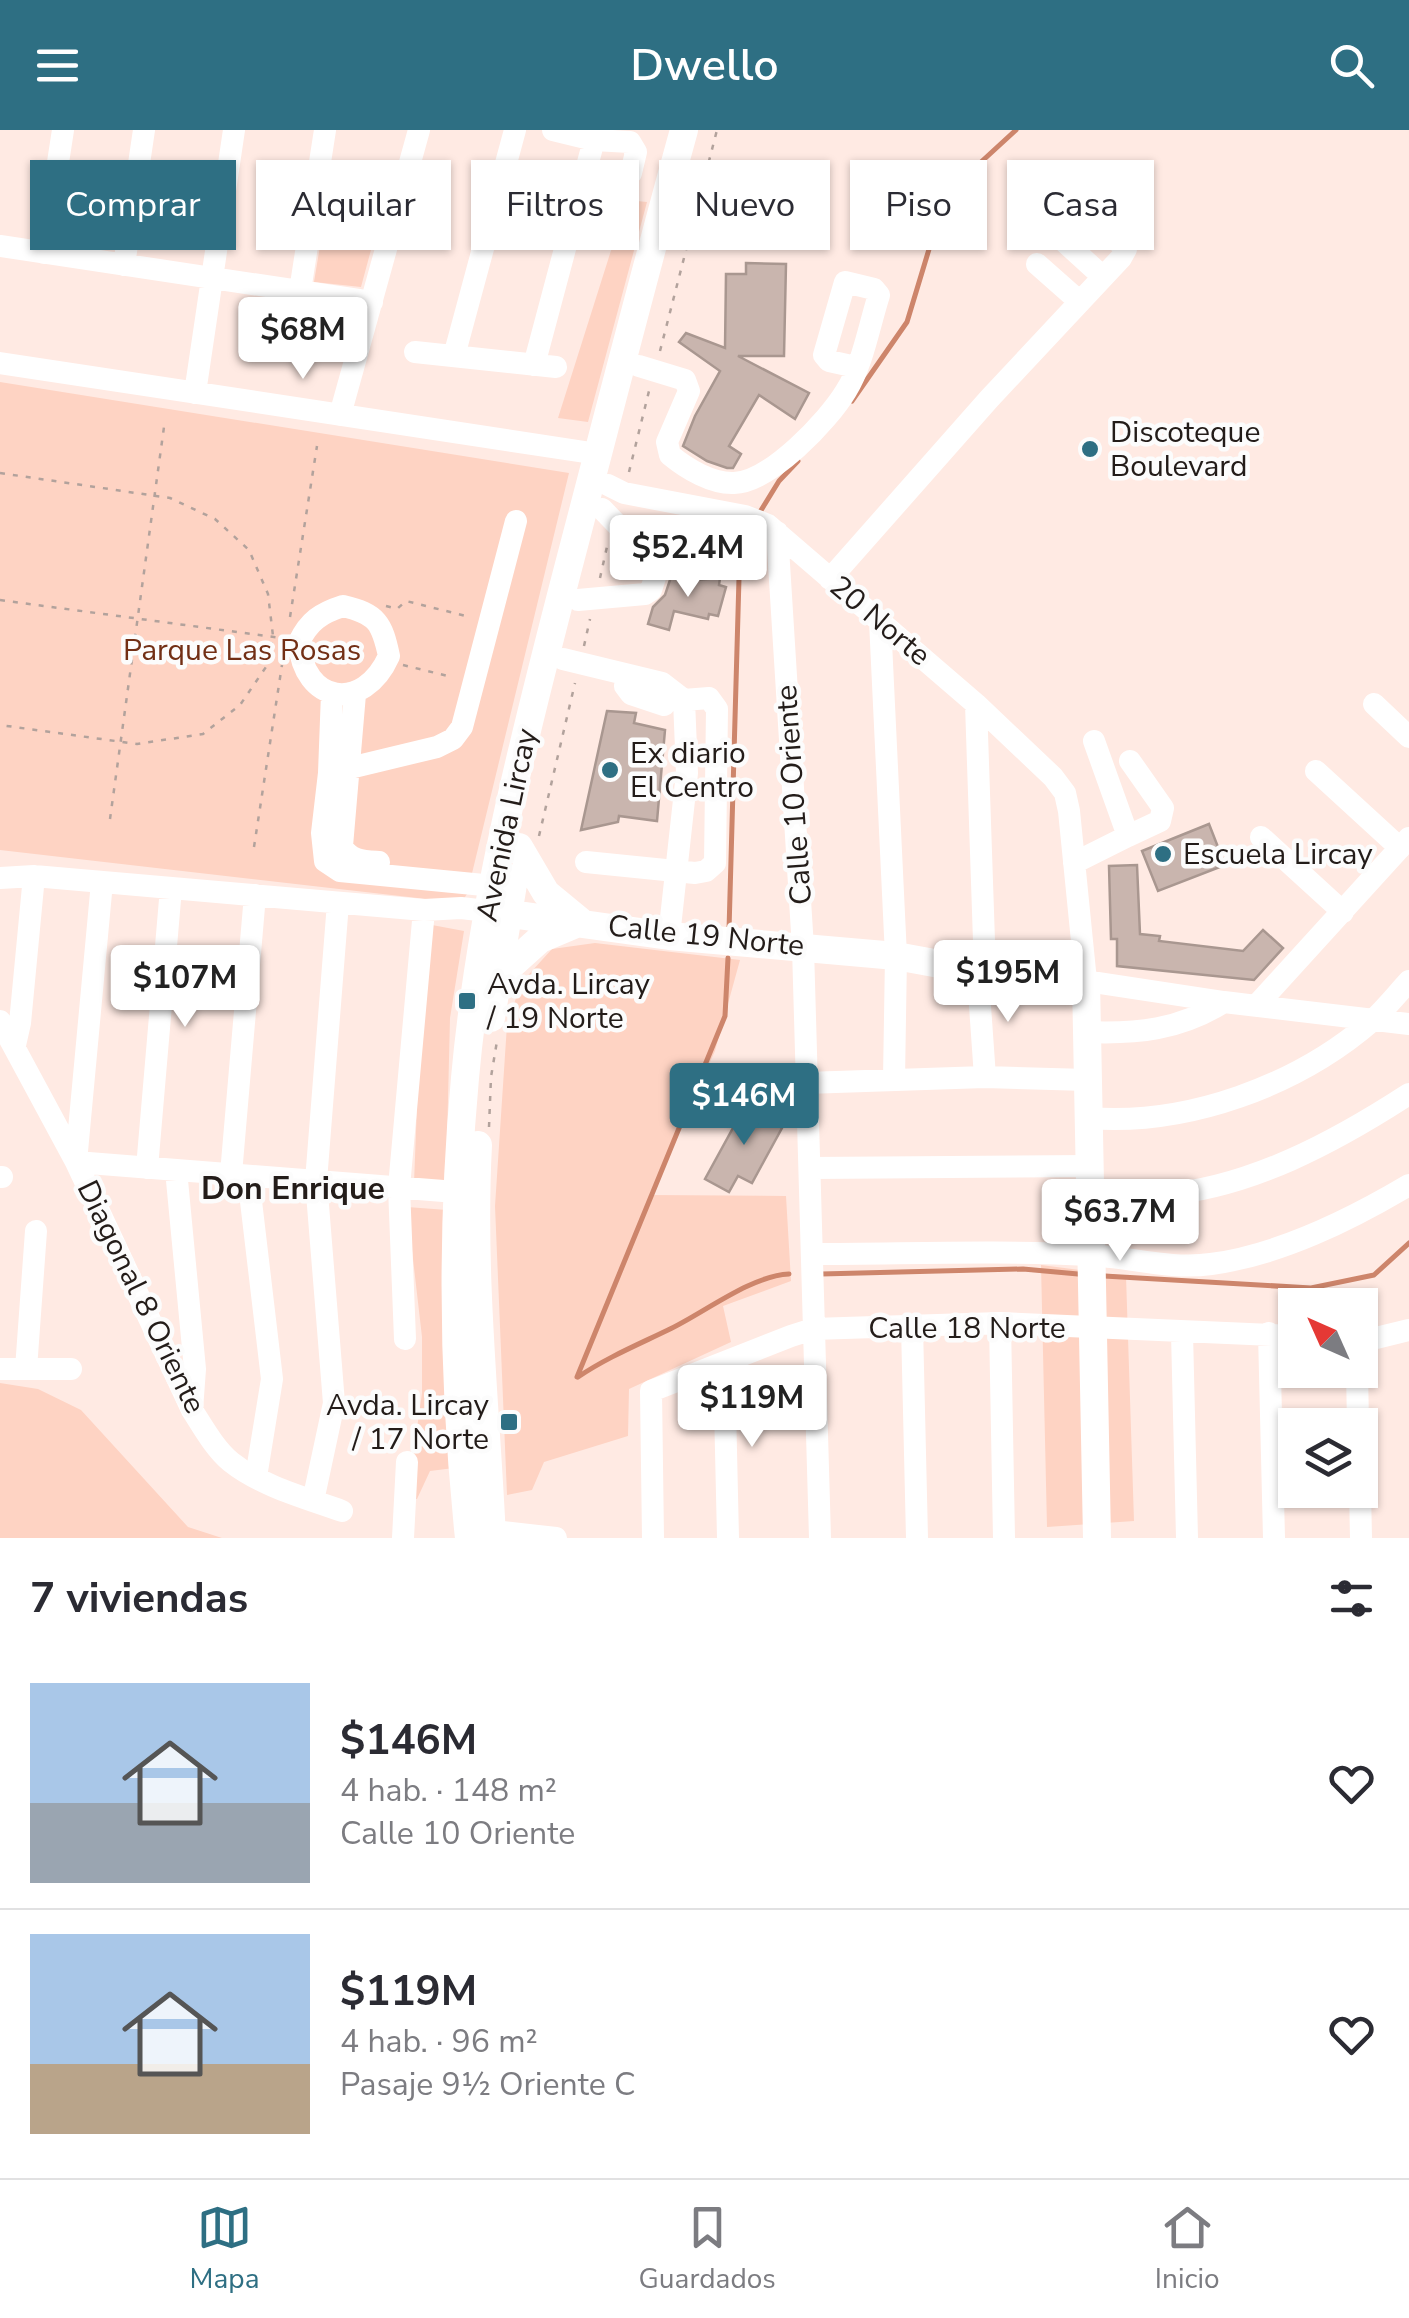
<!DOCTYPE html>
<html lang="es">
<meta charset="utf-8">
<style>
body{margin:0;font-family:"Nunito Sans",sans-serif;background:#f7f7f7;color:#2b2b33;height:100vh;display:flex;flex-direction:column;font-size:38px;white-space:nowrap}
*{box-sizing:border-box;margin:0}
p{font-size:32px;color:#7c7c81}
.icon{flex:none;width:55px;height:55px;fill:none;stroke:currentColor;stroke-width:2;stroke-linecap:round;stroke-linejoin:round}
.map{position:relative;height:1408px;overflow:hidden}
.sheet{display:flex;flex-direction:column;background:#fff;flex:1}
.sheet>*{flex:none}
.banner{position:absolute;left:30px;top:30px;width:1350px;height:90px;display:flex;gap:20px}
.needle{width:65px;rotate:315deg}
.fabs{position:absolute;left:1278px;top:1158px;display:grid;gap:20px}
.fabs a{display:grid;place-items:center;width:100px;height:100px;border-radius:0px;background:#fff;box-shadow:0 2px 8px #0004;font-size:50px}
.price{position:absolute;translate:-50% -85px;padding:0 22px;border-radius:10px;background:#fff;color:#222;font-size:32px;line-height:65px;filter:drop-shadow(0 2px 5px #0008)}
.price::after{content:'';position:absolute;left:50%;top:60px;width:30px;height:22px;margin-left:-15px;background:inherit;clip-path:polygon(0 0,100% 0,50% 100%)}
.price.active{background:#2e6f83;color:#fff}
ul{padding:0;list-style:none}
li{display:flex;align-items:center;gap:30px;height:250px;padding:0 30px}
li+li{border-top:2px solid #e1e1e2}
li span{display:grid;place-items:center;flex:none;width:280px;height:200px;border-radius:0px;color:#555}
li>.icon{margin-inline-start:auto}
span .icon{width:120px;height:120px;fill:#fffc;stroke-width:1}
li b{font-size:42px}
h2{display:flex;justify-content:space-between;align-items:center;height:120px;padding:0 30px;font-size:42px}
.tag{padding:0 35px;border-radius:0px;background:#fff;box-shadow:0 2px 8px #0004;font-size:35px;line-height:90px}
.tag.active{background:#2e6f83;color:#fff}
header{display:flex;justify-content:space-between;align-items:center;height:130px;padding:0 30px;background:#2e6f83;color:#fff;font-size:45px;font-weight:600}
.tabs{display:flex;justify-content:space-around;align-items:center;height:140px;border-top:2px solid #e1e1e2;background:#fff;font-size:28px;color:#7c7c81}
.tabs a{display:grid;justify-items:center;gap:5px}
.tabs .active{color:#2e6f83}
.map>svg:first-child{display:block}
</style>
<header><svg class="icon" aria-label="menu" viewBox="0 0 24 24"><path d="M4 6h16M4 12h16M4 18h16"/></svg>Dwello<svg class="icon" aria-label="search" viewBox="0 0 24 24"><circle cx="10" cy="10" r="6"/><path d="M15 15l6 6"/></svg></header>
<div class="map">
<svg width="1409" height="1408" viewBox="0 0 1409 1408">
<rect width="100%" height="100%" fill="#ffeae3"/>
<!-- green -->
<path fill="#fed3c3" d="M 330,56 L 386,64 L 361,157 L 314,152 Z
M 627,70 L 647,72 L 588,292 L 558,288 Z
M 0,252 L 569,343 L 467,764 L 461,773 L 0,720 Z
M 432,795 L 464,801 L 450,888 L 446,1051 L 414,1053 L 419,924 Z
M 595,813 L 740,830 L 715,921 L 649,1065 L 786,1066 L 791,1151 L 723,1176 L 731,1212 L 629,1259 L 628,1306 L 544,1332 L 532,1360 L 507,1365 L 495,1076 L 507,895 L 521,853 L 552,819 Z
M 407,1077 L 447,1080 L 454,1338 L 430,1341 L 417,1369 L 407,1369 L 422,1263 L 422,1207 Z
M 1041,1135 L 1126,1146 L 1134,1391 L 1047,1397 Z
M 0,1253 L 38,1259 L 81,1280 L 188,1397 L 222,1408 L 0,1408 Z"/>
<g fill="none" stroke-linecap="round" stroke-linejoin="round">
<!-- stream -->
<path stroke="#cd856b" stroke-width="5" d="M 852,271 L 907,192 L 933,106 L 980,33 L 1016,0
M 760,382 L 779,351 L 798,331
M 729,800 L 740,413 L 751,396
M 821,1144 L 1023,1139 L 1078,1144
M 1104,1146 L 1311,1158 L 1374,1145 L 1409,1113
M 577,1247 L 725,886 L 728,828
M 578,1247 C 606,1228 637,1215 668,1200 C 704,1183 750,1146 789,1144"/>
</g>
<!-- building -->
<path fill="#c9b5ae" stroke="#a99790" stroke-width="2.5" d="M 746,133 L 786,134 L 784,226 L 738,226 L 809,263 L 795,289 L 759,265 L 729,316 L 741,324 L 733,338 L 727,338 L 707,331 L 683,316 L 695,286 L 720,241 L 679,212 L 686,203 L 725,218 L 726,144 L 746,144 Z
M 673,441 L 684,451 L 720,448 L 719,455 L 726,457 L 718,486 L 709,484 L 708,489 L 674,481 L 669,500 L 648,494 L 653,477 L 665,465 Z
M 607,581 L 636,583 L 634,593 L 665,600 L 657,691 L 619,686 L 618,692 L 581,700 Z
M 1209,694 L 1225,735 L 1158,761 L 1142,721 Z
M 1137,735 L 1140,804 L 1160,806 L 1159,811 L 1243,821 L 1263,800 L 1283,818 L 1254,850 L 1117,836 L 1117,809 L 1111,809 L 1109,736 Z
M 750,967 L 764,975 L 758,985 L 782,998 L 752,1053 L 738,1046 L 729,1062 L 705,1049 Z"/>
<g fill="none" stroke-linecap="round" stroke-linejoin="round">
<!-- path -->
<path stroke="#b2a29c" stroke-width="2.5" stroke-dasharray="5 8" stroke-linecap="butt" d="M 660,221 L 717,0
M 629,342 L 650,257
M 0,343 L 170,368 L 215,389 L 249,420 L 268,464 L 273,506 L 266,537 L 240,575 L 203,604 L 137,614 L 0,595
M 600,448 L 608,412
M 0,470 L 281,508
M 386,476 L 397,479 L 406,471 L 466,486
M 290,487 L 317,316
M 584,516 L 590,489
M 403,535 L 452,547
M 110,689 L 164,297
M 539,706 L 575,553
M 254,717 L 282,535
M 489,997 L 491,947 L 497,911"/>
<!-- minor -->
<path stroke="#fff" stroke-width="22" d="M 553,0 L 594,10 L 630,12 L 636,22 L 631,43
M 1056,104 L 1103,147
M 0,116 L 372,172
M 44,123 L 63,0
M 1037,134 L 1080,172
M 124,135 L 144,0
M 300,161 L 325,0
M 415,222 L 556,237
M 454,226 L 515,0
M 0,233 L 598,324
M 534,235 L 594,10
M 639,236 L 685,250 L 689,261 L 667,312 L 670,325 C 687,339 712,354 734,353 C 770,352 828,291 846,261 C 863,234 869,196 879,165 L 874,159 L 845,152 L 824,225 L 829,231 L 856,237
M 195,263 L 234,0
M 340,285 L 419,0
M 608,355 L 624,363 L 745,386 L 768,395 L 976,574 L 1053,647 L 1065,663 L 1069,681 L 1086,851 L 1224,872 L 1409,894
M 777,402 L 803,818 L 820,1408
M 660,416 C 675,409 694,403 706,419 L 705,429 L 687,436
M 830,449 L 989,269 L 1121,128 L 1126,119 L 1121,114 L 1075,77
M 578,470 L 645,464 L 651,460 L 663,422 L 660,416 L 630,408 L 602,379
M 343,476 C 377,484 382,493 389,526 C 363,584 303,573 299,512 C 309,491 321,483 343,476 Z
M 880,491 L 896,826 L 894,949
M 563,529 L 662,553 L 684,570 L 709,568 L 717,579 L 715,733 L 706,741 L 695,743 L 586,732
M 628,545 L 625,556 L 631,564 L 664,575
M 332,563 L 329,643 L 322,703 L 325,731 L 340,741 L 494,756
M 355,564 L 342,716 C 349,731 365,731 379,732
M 976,574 L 984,811 L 980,876 L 985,947
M 1374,574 L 1409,607
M 1316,641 L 1400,718
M 329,643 L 437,617 L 453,609 L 462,597 L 516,391
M 1128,706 L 1160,691 L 1163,678 L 1130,631
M 1261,707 L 1343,782
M 1074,733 L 1128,706 L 1094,611
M 0,748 L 34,746 L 424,780 L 461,778 L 487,781
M 102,752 L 76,1032 L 456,1062
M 669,806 L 687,643 L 684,570
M 1256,876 L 1409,708
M 0,891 L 76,1032 L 192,1280 C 203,1297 215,1319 231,1332 C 261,1356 306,1368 342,1381
M 1086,902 C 1137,904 1179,900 1224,872
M 15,915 L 20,893 L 34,746
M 806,953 L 985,947 L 1087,950
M 1088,988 C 1187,996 1297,956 1372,891 C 1385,879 1397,864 1409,851
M 147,1038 L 171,758
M 811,1038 L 1089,1036
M 176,1040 L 195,1239 L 192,1280
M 231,1044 L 255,765
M 248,1046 L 272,1249 L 256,1347
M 0,1047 L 2,1047
M 1091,1061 C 1114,1063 1138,1066 1161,1065 C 1250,1058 1335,1012 1409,964
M 813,1124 C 905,1124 998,1120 1089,1125 C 1130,1127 1170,1140 1211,1134 C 1280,1125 1350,1090 1409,1055
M 1000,1193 L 1004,1408
M 912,1196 L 917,1408
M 1182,1203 L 1187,1408
M 1269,1203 L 1274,1408
M 405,1209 L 399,1057 L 424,780
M 1360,1209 L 1372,1209 L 1409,1200
M 724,1233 L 728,1408
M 0,1239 L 71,1239
M 26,1239 L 36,1101
M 1357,1240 L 1358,1295
M 1360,1360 L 1361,1408
M 313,1371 L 334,1273 L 316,1051 L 338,773
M 476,1399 L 556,1408
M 403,1408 L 407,1332
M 653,1408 L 651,1261 L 791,1206 L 813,1199 L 1000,1193 L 1295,1206"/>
<!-- major -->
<path stroke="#fff" stroke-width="28" d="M 519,717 L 546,763 L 580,791
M 489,781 L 669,806 L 896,826 L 983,842 L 1086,851 L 1097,1408
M 498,847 L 540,809 L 578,793
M 491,888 L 514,748
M 478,1015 C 471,1146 486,1277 492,1408
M 469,1408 C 453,1256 451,1100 465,948 C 481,770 527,596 572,423 C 609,282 645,141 684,0"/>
</g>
<!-- markers -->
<g fill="#2e6f83" stroke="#fcfcfc" stroke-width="4">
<circle cx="1090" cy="319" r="10"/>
<circle cx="610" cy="640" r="10"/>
<circle cx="1163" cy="724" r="10"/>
<rect x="457" y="861" width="20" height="20" rx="5"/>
<rect x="499" y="1282" width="20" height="20" rx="5"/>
</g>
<g text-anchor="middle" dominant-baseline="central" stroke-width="9" stroke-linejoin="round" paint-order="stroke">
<!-- poi labels -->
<g font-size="30" fill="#231c19" stroke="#fcfcfc" text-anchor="start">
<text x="1110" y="302">Discoteque<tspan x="1110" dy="34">Boulevard</tspan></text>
<text x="630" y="623">Ex diario<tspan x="630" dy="34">El Centro</tspan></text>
<text x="1183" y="724">Escuela Lircay</text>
<text x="487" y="854">Avda. Lircay<tspan x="487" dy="34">/ 19 Norte</tspan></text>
<text x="489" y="1275" text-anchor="end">Avda. Lircay<tspan x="489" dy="34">/ 17 Norte</tspan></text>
</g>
<!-- street labels -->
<g font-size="30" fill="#231c19" stroke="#fcfcfc">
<text transform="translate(880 491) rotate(40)">20 Norte</text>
<text transform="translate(794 665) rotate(-94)">Calle 10 Oriente</text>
<text transform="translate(507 695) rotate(-78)">Avenida Lircay</text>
<text transform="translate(706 806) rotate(6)">Calle 19 Norte</text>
<text transform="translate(141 1167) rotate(64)">Diagonal 8 Oriente</text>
<text x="967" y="1198">Calle 18 Norte</text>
</g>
<!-- park labels -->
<g font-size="30" fill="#722f15" stroke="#fcfcfc">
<text x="242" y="520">Parque Las Rosas</text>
</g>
<!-- neighbourhood labels -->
<g font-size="32" font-weight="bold" fill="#231c19" stroke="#fcfcfc">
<text x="293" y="1058">Don Enrique</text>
</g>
</g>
</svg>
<div class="fabs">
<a><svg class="needle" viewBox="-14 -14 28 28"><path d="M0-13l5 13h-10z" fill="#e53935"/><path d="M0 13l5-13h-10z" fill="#7c7c81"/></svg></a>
<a><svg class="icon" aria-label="layers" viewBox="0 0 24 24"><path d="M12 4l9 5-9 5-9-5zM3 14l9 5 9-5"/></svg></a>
</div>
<b class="price" style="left:303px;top:252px">$68M</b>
<b class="price" style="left:688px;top:470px">$52.4M</b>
<b class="price" style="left:1008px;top:895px">$195M</b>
<b class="price" style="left:185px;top:900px">$107M</b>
<b class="price active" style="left:744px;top:1018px">$146M</b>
<b class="price" style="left:1120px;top:1134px">$63.7M</b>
<b class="price" style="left:752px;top:1320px">$119M</b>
<div class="banner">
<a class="tag active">Comprar</a>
<a class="tag">Alquilar</a>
<a class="tag">Filtros</a>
<a class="tag">Nuevo</a>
<a class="tag">Piso</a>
<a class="tag">Casa</a>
</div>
</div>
<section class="sheet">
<h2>7 viviendas<svg class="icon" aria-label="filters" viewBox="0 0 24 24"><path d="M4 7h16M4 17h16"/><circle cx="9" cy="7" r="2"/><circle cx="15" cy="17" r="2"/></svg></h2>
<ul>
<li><span style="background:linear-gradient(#a9c7e8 60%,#9aa5b1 0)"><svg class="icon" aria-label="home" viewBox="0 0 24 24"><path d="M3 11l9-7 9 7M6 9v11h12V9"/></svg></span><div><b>$146M</b><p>4 hab. · 148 m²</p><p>Calle 10 Oriente</p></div><svg class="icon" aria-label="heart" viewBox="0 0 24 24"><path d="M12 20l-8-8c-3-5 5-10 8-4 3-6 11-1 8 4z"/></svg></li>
<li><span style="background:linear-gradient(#a9c7e8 65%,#b9a48a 0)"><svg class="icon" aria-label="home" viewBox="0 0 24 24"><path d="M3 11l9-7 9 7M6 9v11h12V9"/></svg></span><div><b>$119M</b><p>4 hab. · 96 m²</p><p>Pasaje 9½ Oriente C</p></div><svg class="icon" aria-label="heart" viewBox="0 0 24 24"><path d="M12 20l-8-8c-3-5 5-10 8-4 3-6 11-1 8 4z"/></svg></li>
</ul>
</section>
<nav class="tabs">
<a class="active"><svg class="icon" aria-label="map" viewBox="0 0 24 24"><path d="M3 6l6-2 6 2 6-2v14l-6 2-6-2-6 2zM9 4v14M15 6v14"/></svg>Mapa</a>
<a><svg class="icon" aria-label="saved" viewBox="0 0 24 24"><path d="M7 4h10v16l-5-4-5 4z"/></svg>Guardados</a>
<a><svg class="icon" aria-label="home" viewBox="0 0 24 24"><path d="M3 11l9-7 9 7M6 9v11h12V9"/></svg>Inicio</a>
</nav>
